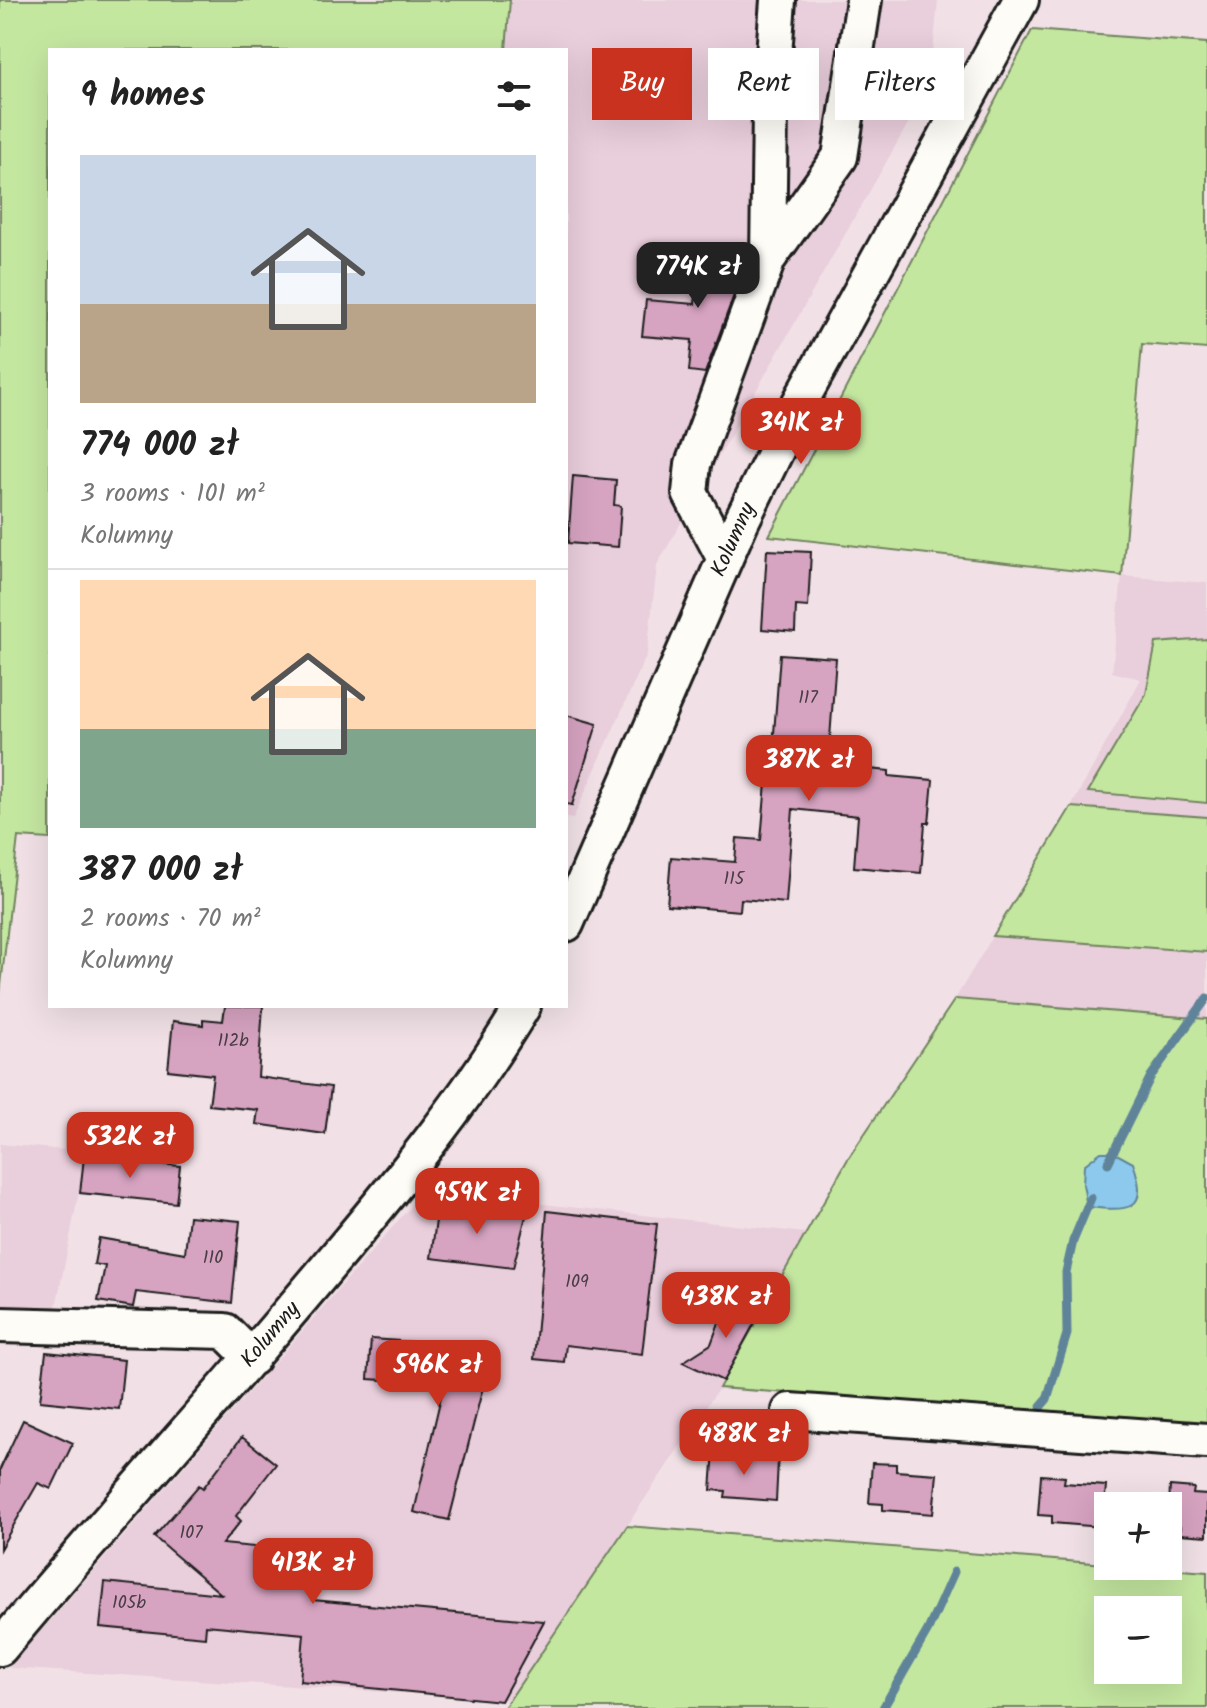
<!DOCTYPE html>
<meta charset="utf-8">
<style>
body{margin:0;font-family:Kalam,sans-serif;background:#f6f6f6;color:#222;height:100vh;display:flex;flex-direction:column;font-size:30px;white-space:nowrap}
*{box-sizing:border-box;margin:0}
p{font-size:26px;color:#767676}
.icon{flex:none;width:44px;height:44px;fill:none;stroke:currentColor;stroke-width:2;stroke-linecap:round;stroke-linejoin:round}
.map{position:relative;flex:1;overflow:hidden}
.details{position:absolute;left:48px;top:48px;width:520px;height:960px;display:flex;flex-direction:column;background:#fff;border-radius:0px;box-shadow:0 8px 32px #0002}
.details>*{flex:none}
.guide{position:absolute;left:592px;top:48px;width:494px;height:72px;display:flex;gap:16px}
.buttons{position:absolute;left:1094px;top:1492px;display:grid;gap:16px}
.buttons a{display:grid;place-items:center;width:88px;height:88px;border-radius:0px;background:#fff;box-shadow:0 8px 32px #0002;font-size:40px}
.price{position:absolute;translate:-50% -68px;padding:0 18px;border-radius:16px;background:#c8321e;color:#fff;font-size:26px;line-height:52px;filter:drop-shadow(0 2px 4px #0008)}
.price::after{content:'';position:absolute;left:50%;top:48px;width:24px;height:18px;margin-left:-12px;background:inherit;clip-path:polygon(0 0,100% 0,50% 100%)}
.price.on{background:#222;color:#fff}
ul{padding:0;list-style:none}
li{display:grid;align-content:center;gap:16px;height:424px;padding:0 32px}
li+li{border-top:2px solid #e0e0e0}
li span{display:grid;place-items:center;height:248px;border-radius:0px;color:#555}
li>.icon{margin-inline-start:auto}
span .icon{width:144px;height:144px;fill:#fffc;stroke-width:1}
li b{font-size:34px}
h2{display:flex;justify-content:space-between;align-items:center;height:96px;padding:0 32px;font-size:34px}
.pill{padding:0 28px;border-radius:0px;background:#fff;box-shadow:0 8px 32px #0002;font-size:28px;line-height:72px}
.pill.on{background:#c8321e;color:#fff}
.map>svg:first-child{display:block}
</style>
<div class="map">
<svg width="1207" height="1708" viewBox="0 0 1207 1708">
<rect width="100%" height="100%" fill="#f1e1e6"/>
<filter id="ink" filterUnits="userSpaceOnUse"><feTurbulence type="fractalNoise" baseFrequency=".0125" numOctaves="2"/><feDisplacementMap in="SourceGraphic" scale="16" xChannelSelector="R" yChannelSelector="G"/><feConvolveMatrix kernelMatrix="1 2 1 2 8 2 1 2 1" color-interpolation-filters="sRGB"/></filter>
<g filter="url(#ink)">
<!-- built -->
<path fill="#e9cedb" d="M 510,0 L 938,0 L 930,85 L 657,565 L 647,654 L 573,819 L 566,818 L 566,50 L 506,50 Z
M 1122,576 L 1207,583 L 1207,817 L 1071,807 L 1141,679 L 1112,672 Z
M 993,936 L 1207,952 L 1207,1019 L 955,999 Z
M 0,1144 L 87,1152 L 52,1327 L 0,1325 Z
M 424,1191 L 806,1233 L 719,1388 L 510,1700 L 9,1668 Z"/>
<!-- green -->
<path fill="#c4e7a0" stroke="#70825e" stroke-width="2" fill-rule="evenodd" d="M 0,0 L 510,0 L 506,50 L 50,50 L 50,839 L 18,837 L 0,994 Z
M 1032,30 L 1207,43 L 1207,349 L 1142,344 L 1122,576 L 769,536 Z
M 1207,639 L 1207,803 L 1088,792 L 1146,694 L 1156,643 Z
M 1071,807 L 1207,817 L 1207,952 L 993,936 Z
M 955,999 L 1207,1019 L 1207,1423 L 719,1388 L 849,1157 Z
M 627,1526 L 1207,1572 L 1207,1708 L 504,1708 ZM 1108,1610 L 1168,1610 L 1168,1670 L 1108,1670 Z"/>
<!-- water -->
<path fill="#8cc9ec" stroke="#5f8499" stroke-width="2" d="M 1101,1152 L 1113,1152 L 1133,1163 C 1151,1213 1127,1211 1087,1207 L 1083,1184 L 1084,1165 Z"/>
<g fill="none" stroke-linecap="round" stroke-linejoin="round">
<!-- stream -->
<path stroke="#5f8499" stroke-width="9" d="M 1108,1163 L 1151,1076 L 1207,998
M 1041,1406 L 1047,1399 L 1067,1334 L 1066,1272 L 1073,1241 L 1091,1198
M 883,1708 L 928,1630 L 954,1572"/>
</g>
<!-- building -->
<path fill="#d6a3c0" stroke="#1c1c1c" stroke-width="2" d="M 700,255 L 742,259 L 741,276 L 705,373 L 689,371 L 692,340 L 642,336 L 646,300 L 695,304 Z
M 573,476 L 616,480 L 614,505 L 621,506 L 618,547 L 568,543 Z
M 767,550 L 811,552 L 808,607 L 796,606 L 795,632 L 762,629 Z
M 780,654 L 836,658 L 828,765 L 889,771 L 889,776 L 933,780 L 929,823 L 925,823 L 921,873 L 854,867 L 858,816 L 793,809 L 786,903 L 741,899 L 740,911 L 667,905 L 671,857 L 735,862 L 737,838 L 761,840 L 768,760 L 772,760 Z
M 566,715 L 597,724 L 572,805 L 566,804 Z
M 225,1006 L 263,1006 L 258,1077 L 331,1087 L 325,1134 L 256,1124 L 258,1110 L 209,1105 L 213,1075 L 168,1070 L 173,1021 L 203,1025 L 203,1019 L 223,1021 Z
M 84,1157 L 180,1166 L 176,1203 L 80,1193 Z
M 438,1205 L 526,1216 L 513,1268 L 431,1258 Z
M 547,1211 L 657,1224 L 642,1354 L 566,1345 L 564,1362 L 534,1359 Z
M 189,1216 L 240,1221 L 232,1303 L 136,1292 L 133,1307 L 98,1301 L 105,1266 L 94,1264 L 99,1238 L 185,1253 Z
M 729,1296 L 760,1313 L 723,1381 L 683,1362 L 711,1344 Z
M 371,1339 L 486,1347 L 483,1387 L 449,1520 L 414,1512 L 444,1384 L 368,1379 Z
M 46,1352 L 124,1360 L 119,1409 L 40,1401 Z
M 23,1420 L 73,1443 L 51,1489 L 38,1483 L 0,1549 L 0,1469 Z
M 242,1437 L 276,1464 L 236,1516 L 241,1521 L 222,1544 L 317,1553 L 313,1600 L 544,1621 L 501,1701 L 300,1681 L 304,1634 L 206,1625 L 205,1637 L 100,1627 L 105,1582 L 221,1594 L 154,1537 L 199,1485 L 203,1488 Z
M 714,1450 L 738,1452 L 738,1458 L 778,1461 L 776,1501 L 725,1497 L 726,1491 L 711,1490 Z
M 872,1463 L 896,1464 L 896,1471 L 937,1474 L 933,1514 L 883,1510 L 883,1504 L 869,1503 Z
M 1041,1475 L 1065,1477 L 1064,1483 L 1106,1486 L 1102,1527 L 1052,1523 L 1052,1516 L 1038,1515 Z
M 1170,1486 L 1194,1488 L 1193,1494 L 1207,1495 L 1207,1536 L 1180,1534 L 1180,1527 L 1168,1526 Z"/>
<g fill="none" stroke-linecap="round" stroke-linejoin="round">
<defs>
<path id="minor" d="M 768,259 L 840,157 L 864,0
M 725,559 L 690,493 L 693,464 L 768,259 L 770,110 L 778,0
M 566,924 L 740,524 L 799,404 L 1021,0
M 0,1325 L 225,1331 L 252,1358
M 790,1411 L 1207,1441
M 0,1648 C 108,1518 223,1393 331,1263 C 400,1181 468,1098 523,1006"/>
</defs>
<!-- minor casing -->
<use href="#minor" stroke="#1c1c1c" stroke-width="40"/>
<!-- minor -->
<use href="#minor" stroke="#fdfcf7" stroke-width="34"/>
</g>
</g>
<g text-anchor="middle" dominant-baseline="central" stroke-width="6" stroke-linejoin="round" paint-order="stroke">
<!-- number labels -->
<g font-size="18" fill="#4a3e45">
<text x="808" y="698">117</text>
<text x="734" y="879">115</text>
<text x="233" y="1041">112b</text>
<text x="213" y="1258">110</text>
<text x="577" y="1282">109</text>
<text x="191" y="1533">107</text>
<text x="129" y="1603">105b</text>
</g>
<!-- street labels -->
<g font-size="22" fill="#1c1c1c" stroke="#fdfcf7">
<text transform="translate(734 540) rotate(-66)">Kolumny</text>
<text transform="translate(271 1335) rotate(-50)">Kolumny</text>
</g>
</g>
</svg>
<div class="buttons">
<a>+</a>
<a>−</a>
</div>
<b class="price on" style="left:698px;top:310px">774K zł</b>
<b class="price" style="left:801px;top:466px">341K zł</b>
<b class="price" style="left:809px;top:803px">387K zł</b>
<b class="price" style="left:130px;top:1180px">532K zł</b>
<b class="price" style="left:477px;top:1236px">959K zł</b>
<b class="price" style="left:726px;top:1340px">438K zł</b>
<b class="price" style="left:438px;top:1408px">596K zł</b>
<b class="price" style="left:744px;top:1477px">488K zł</b>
<b class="price" style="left:313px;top:1606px">413K zł</b>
<div class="guide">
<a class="pill on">Buy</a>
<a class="pill">Rent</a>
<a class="pill">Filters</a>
</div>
<section class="details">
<h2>9 homes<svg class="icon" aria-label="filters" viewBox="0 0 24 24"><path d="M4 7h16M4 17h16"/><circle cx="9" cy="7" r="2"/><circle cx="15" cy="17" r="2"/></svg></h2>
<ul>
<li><span style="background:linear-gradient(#c9d6e8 60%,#b9a48a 0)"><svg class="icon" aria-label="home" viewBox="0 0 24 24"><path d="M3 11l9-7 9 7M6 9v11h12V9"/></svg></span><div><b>774 000 zł</b><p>3 rooms · 101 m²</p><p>Kolumny</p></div></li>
<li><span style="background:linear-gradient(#ffd9b3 60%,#7fa58c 0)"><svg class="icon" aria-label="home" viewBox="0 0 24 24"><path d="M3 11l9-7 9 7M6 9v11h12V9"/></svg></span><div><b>387 000 zł</b><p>2 rooms · 70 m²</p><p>Kolumny</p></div></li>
</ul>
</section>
</div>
